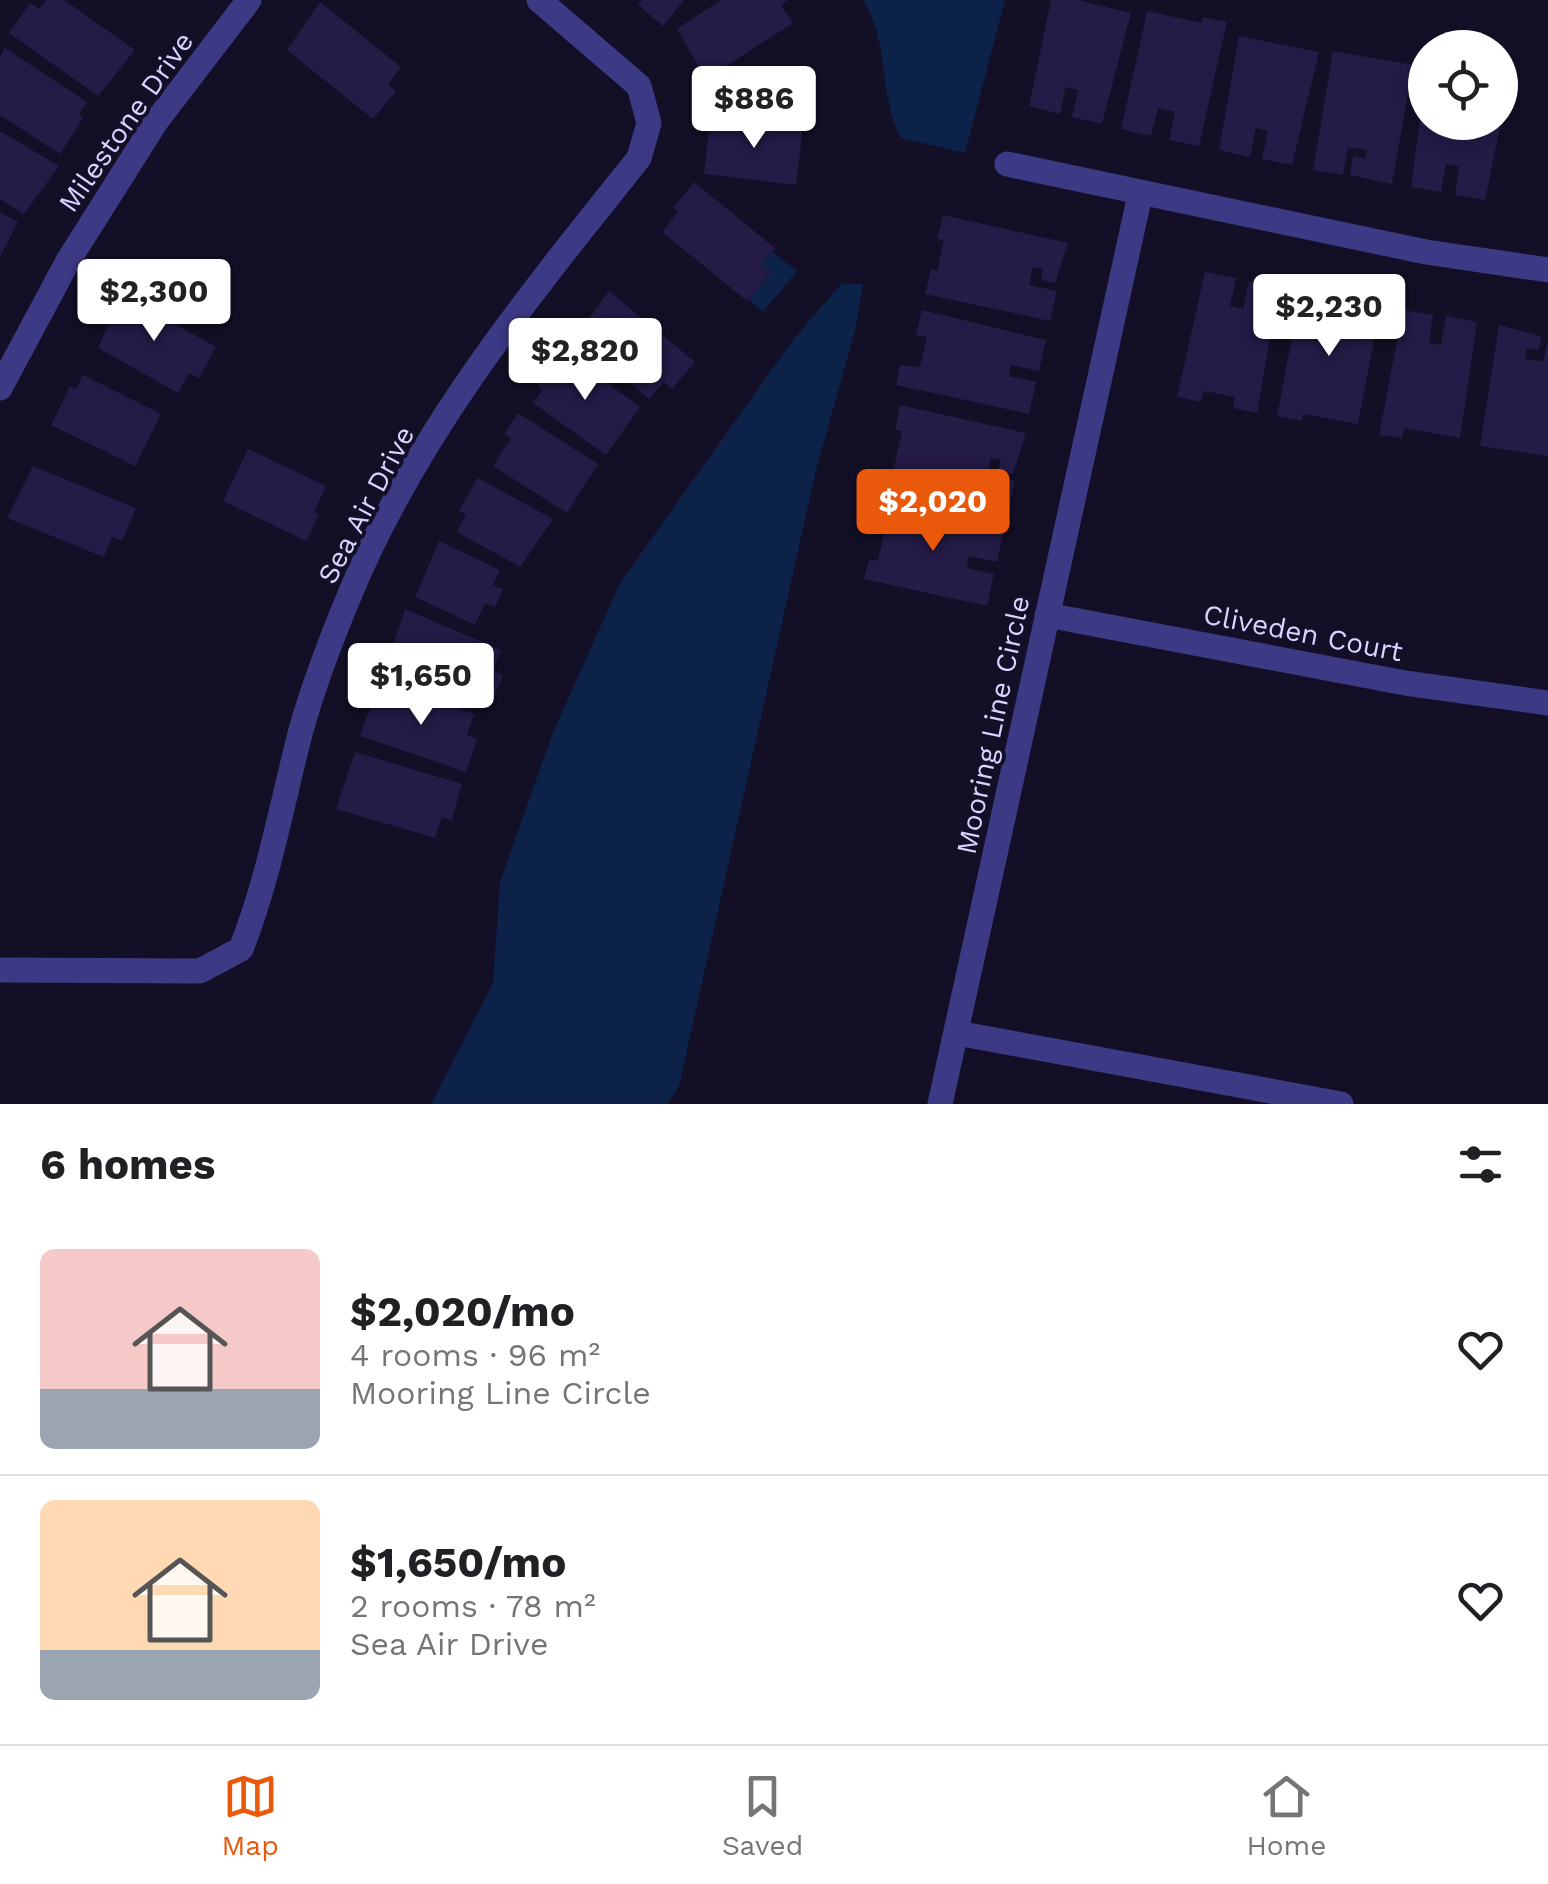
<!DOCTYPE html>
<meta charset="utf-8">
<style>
body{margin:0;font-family:"Work Sans",sans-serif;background:#f2f2f2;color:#202124;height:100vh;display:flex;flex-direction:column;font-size:38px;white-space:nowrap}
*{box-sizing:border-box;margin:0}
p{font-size:32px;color:#757577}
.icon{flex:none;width:55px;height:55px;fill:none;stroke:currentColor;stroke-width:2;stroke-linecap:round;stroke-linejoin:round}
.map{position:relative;height:1104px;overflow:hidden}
.panel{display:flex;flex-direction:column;background:#fff;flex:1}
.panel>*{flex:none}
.controls{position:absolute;left:1408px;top:30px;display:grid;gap:20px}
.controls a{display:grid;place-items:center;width:110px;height:110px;border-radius:50%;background:#fff;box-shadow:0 5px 15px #0003;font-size:50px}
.price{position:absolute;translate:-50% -85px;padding:0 22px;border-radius:10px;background:#fff;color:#222;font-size:32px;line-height:65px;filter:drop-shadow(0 2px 5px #0008)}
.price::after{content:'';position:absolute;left:50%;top:60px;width:30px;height:22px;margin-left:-15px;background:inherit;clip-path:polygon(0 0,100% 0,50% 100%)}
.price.selected{background:#ea580c;color:#fff}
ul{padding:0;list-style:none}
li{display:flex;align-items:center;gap:30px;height:250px;padding:0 40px}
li+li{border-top:2px solid #e0e0e0}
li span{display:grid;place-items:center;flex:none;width:280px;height:200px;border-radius:15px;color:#555}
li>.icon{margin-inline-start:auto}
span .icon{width:120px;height:120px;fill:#fffc;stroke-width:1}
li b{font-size:42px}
h2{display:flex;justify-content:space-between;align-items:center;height:120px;padding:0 40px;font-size:42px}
.tabs{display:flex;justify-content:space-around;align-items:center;height:140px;border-top:2px solid #e0e0e0;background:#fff;font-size:28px;color:#757577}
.tabs a{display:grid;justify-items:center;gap:5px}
.tabs .selected{color:#ea580c}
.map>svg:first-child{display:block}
</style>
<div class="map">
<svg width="1548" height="1104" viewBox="0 0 1548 1104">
<rect width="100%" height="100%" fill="#130f26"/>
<!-- water -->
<path fill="#0c2248" d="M 863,0 L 1005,0 L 965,153 L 901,138 C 878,94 890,42 863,0 Z
M 772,251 L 797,271 L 763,312 L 748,299 L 771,273 L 761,264 Z
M 842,283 L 863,284 L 856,327 L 816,470 L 679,1086 L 667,1104 L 431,1104 L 493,983 L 500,882 L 552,735 L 620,583 L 792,341 Z"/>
<!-- building -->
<path fill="#241b47" d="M 46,0 L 64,0 L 135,50 L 98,96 L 9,33 L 30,3 L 39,9 Z
M 642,0 L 684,0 L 663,26 L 638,5 Z
M 721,0 L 788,0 L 781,5 L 793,23 L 706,79 L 677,29 Z
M 1051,0 L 1078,0 L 1131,13 L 1102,124 L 1072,117 L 1078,90 L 1066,87 L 1060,114 L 1029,106 Z
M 320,2 L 401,67 L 388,84 L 396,91 L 373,119 L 287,50 Z
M 1147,11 L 1202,23 L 1203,17 L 1227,22 L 1199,146 L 1169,140 L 1175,112 L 1158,108 L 1151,136 L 1121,129 Z
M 1239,36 L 1319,52 L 1292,165 L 1262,159 L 1268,131 L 1256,128 L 1250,157 L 1219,150 Z
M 5,48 L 87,102 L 79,114 L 83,118 L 60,154 L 0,115 L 0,56 Z
M 1333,51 L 1413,65 L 1392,184 L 1350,175 L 1353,156 L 1365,158 L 1366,150 L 1348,147 L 1343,175 L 1313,170 Z
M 1500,74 L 1509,75 L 1502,116 L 1500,116 Z
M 1423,97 L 1425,122 L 1501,122 L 1485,200 L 1455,195 L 1459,166 L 1446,164 L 1441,192 L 1411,187 Z
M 718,117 L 803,127 L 796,185 L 704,174 L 709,130 L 716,131 Z
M 0,131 L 59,166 L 24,214 L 0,199 Z
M 694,182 L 775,248 L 761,264 L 771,272 L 747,301 L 662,232 L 678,212 L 673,208 Z
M 0,212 L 18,222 L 0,257 Z
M 943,215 L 1068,243 L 1055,283 L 1041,280 L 1043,269 L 1033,267 L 1029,285 L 1057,291 L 1050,321 L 925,294 L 931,269 L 937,271 L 944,240 L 937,239 Z
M 1205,272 L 1236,278 L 1230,306 L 1243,309 L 1249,281 L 1279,287 L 1257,413 L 1233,408 L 1235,397 L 1204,391 L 1201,402 L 1177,397 Z
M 1301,290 L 1344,298 L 1340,316 L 1329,314 L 1327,324 L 1344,328 L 1350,299 L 1381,305 L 1358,424 L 1303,414 L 1302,421 L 1277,416 Z
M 609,291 L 695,362 L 672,389 L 664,382 L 649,399 L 575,338 Z
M 120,293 L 216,347 L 199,378 L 189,373 L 178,393 L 98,348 L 108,325 L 103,322 Z
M 922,310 L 1046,340 L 1039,371 L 1011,365 L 1009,376 L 1036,382 L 1029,414 L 896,385 L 900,365 L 920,367 L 927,337 L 916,335 Z
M 1403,310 L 1433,315 L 1429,343 L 1441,345 L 1446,316 L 1477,322 L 1460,438 L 1404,428 L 1402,438 L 1379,435 Z
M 1499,325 L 1541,336 L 1539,350 L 1527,348 L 1525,359 L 1543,361 L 1548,341 L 1548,456 L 1480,446 Z
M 563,351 L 640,407 L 606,455 L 533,403 L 543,390 L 538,387 Z
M 83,375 L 161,414 L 135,466 L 51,425 L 70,386 L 76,389 Z
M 900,405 L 1026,433 L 1013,474 L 998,471 L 1001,460 L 991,458 L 987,475 L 1015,481 L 1008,512 L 890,486 L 902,431 L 895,430 Z
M 518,413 L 598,464 L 567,513 L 493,466 L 511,438 L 504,434 Z
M 248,449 L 326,486 L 314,512 L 319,515 L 306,541 L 223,501 Z
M 33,466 L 136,508 L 122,541 L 112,537 L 104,557 L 7,518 Z
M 478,478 L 553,519 L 520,567 L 457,532 L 466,514 L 459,511 Z
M 879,500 L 1004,531 L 997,562 L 969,556 L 967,568 L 994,574 L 987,606 L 864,579 L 869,559 L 878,561 L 885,528 L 873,526 Z
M 439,541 L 500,570 L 493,585 L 503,589 L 495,607 L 485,603 L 475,625 L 415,597 Z
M 405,609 L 501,650 L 493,670 L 503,675 L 489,709 L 387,665 Z
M 388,684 L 474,714 L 467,735 L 477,739 L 466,772 L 360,736 L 371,705 L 376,707 Z
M 355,752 L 462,784 L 452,820 L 442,817 L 435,838 L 336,809 Z"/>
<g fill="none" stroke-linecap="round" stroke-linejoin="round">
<!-- street -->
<path stroke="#3d3a85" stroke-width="25" d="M 1007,164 L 1426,252 L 1548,270
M 0,388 L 68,261 L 155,123 L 249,0
M 1047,615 L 1405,683 L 1548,703
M 0,970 L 200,971 L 241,949 C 269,878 282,803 301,730 C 314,684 332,637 350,594 C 417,432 531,293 639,158 L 649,123 L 639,86 L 539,0
M 957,1033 L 1341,1104
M 940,1104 L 1140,195"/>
</g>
<g text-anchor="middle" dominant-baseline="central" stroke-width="8" stroke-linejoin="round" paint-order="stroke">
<!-- street labels -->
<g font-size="28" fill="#d9d4ff" stroke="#130f26">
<text transform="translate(126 122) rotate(-55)">Milestone Drive</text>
<text transform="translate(366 505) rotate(-62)">Sea Air Drive</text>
<text transform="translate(1303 633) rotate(11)">Cliveden Court</text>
<text transform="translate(993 725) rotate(-78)">Mooring Line Circle</text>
</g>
</g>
</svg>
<div class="controls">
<a><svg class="icon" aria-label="locate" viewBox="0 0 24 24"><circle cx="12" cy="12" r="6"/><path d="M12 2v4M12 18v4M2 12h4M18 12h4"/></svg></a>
</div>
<b class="price" style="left:754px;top:151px">$886</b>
<b class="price" style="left:154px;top:344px">$2,300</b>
<b class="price" style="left:1329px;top:359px">$2,230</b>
<b class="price" style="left:585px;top:403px">$2,820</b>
<b class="price selected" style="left:933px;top:554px">$2,020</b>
<b class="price" style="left:421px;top:728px">$1,650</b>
</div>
<section class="panel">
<h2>6 homes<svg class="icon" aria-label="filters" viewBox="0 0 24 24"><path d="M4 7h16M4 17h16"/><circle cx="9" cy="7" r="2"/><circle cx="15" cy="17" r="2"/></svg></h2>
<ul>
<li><span style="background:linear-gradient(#f6c9c9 70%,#9aa5b1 0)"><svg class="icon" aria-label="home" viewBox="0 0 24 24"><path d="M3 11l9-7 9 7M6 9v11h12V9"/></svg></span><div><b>$2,020/mo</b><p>4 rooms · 96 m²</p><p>Mooring Line Circle</p></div><svg class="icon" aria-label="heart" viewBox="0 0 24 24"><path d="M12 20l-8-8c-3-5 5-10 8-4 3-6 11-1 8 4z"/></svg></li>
<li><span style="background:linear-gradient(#ffd9b3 75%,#9aa5b1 0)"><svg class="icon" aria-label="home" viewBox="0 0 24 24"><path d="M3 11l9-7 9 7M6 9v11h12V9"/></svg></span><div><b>$1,650/mo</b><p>2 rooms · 78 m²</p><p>Sea Air Drive</p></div><svg class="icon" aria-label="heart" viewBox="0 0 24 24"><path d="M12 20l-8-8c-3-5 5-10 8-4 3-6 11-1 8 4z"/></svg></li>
</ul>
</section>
<nav class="tabs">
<a class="selected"><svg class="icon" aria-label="map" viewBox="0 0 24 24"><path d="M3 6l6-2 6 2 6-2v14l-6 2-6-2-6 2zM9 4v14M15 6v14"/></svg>Map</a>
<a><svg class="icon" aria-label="saved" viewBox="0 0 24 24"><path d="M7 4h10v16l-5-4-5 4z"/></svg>Saved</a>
<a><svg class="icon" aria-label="home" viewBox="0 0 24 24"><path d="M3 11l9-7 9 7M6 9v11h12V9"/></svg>Home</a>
</nav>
